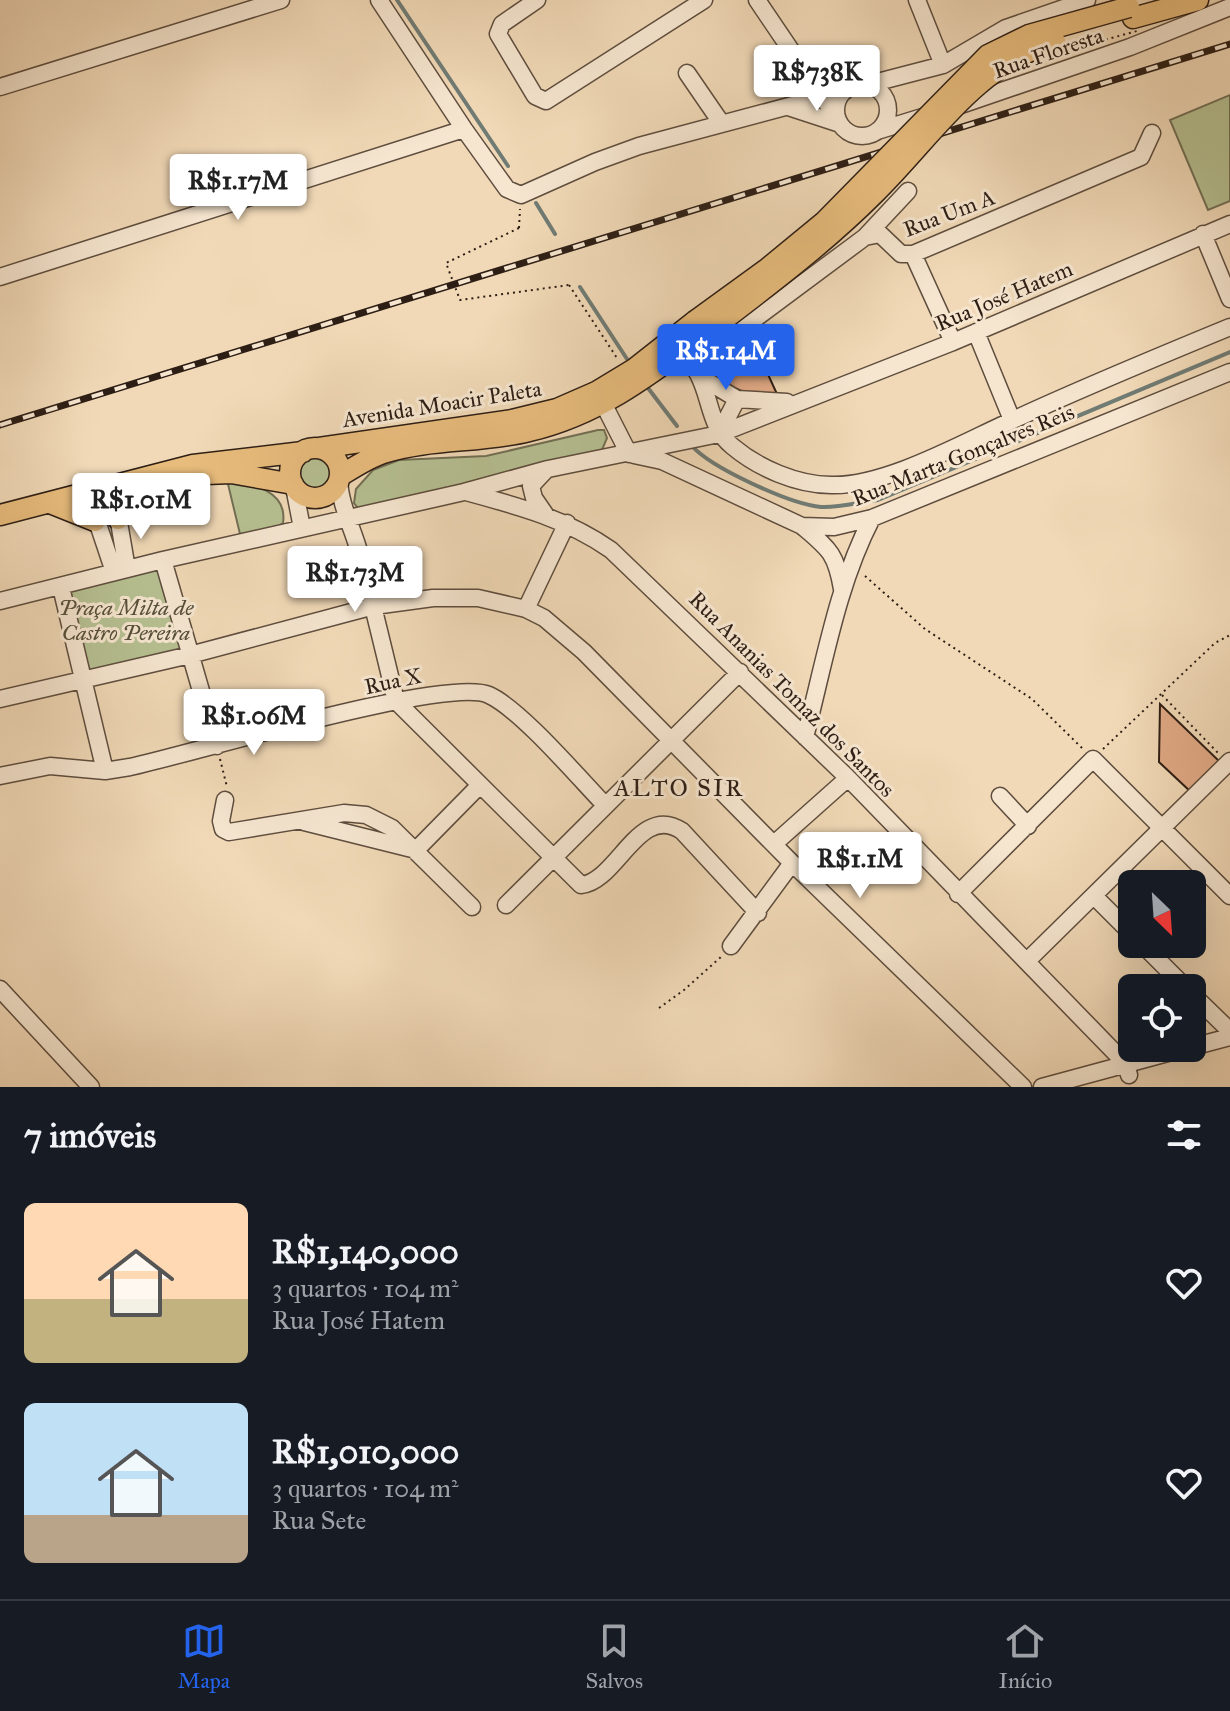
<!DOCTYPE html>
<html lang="pt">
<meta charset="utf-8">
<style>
body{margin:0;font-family:"IM FELL Great Primer",serif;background:#242831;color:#f1f3f6;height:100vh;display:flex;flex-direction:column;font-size:30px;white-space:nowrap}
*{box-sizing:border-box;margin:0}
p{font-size:26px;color:#9ea1a6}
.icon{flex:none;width:44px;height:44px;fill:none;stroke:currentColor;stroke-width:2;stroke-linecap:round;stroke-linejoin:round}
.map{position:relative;height:1087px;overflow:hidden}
.panel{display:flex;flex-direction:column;background:#171b24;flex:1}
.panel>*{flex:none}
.needle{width:52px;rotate:155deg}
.buttons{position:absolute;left:1118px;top:870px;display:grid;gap:16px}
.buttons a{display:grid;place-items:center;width:88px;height:88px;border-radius:12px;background:#171b24;box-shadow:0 8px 32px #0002;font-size:40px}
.price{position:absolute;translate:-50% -68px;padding:0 18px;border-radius:8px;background:#fff;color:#222;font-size:26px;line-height:52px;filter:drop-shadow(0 2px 4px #0008)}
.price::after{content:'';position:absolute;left:50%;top:48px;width:24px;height:18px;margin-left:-12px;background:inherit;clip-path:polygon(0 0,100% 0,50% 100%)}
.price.on{background:#2563eb;color:#fff}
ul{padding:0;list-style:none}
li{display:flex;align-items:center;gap:24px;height:200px;padding:0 24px}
li span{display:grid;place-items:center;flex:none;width:224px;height:160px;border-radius:12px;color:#555}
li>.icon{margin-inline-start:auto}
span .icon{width:96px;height:96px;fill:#fffc;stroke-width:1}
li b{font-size:34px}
h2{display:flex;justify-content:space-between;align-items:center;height:96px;padding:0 24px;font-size:34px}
.dock{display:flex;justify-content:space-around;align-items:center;height:112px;border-top:2px solid #363941;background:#171b24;font-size:22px;color:#9ea1a6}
.dock a{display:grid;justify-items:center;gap:4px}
.dock .on{color:#2563eb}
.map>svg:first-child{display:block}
</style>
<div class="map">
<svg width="1230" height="1087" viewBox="0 0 1230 1087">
<rect width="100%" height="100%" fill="#f1d9b7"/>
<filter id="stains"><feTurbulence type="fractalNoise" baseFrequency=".0025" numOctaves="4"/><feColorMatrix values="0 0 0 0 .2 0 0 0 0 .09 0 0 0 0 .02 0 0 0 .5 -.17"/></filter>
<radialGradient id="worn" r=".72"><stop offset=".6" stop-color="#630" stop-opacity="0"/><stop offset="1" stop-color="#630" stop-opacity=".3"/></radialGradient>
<!-- green -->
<path fill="#b6c092" stroke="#726f54" stroke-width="2" d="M 1230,95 L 1230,201 L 1208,210 L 1170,120 Z
M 598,430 L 604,430 L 607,438 L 602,450 L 360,511 L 354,503 L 356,489 L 373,470 L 399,460 L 486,456 Z
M294 474a21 21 0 1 1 42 0a21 21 0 1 1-42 0Z
M 227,480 C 252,483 288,491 283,523 L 274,529 L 240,534 Z
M 163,560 L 190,655 L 84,680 L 61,587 Z"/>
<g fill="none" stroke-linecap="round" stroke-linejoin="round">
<!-- stream -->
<path stroke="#707b74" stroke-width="4" d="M 397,0 L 508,166
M 536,203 L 555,234
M 580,287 L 627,359
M 648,388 L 677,426
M 691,445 C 711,468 790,504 821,507 C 839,508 860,502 878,500 L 1230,352"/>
</g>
<!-- building -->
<path fill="#e1aa86" stroke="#2d1e15" stroke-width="2" d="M 749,333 L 777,394 L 762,400 L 714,379 L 711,369 L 715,359 Z
M 1160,704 L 1220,762 L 1192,793 L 1159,762 Z"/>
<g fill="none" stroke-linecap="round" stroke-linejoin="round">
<defs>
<path id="minor" d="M 379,0 L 464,129 L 507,189 L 521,195 L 595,162 L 639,146 L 845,91
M 537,0 L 502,24 L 498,34 L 535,96 L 546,101 L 704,0
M 757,0 L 828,105
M 917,0 L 943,65
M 687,73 L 722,124
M836 110a26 26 0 1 1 52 0a26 26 0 1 1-52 0Z
M 866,85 L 943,65 L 1006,28 L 1087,0
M 0,87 L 281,0
M 788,107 L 840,124
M 955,107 L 1130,47 L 1230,7
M 877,131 L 929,115
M 1203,234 L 1230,299
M 865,237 L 908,191
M 913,254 L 953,342
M 0,277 L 464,129
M 976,332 L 1012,420
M 681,352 C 687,359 695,367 699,376 C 711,400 710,428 732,446 C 758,468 797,485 831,485 C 885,487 964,442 1013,420 C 1084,387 1157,357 1230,327
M 694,369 L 713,350 L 865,237 L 880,234 L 901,254 L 913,254 L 1141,157 L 1152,133
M 699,376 L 737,399 L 787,402
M 604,405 L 629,454
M 719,434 L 737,399
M 634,455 L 662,461 L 802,526 L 834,527 L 872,518 L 1230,372
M 339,480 C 340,504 352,527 359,551 C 372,601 384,651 396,701
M 113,487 L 127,569
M 294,487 L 302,528
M 466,492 C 518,506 567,519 611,550 L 848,778 L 1126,1064 L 1129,1075
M 88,494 L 114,572
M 545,514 L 534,498 L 531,486 L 545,471
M 802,526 C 829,549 836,553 842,589
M 163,560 L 217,746
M 61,587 L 105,771
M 0,601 L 163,560 L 464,492 L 548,469 L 719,434 L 953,342 L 1230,224
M 526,609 L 567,523
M 0,699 L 190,655 L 374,606 L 433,598 L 478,598 L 526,609 L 544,618 L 584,652 L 792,863 L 1023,1087
M 396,701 L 581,885 C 617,882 639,802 682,831 L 758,913
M 805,737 C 824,665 837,585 872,518
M 0,776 L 50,766 L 105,771 L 130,767 C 191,754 447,676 489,695 C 520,709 578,777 604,804
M 1000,796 L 1028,826
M 225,800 L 221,821 L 223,829 L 229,832 L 344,813 L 366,815 L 392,828 L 472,907
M 304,822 L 416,850 L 480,785
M 775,843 L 848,778
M 958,894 L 1093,759 L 1230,896
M 1094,896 L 1132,934
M 506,905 L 740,672
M 1142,944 L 1186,988
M 731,946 L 792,863
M 1027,961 L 1230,761
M 0,989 L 91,1087
M 1192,994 L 1230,1031
M 1192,1047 L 1230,1037
M 1042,1087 L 1186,1048"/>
<path id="major" d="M 1133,18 L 1198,0
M 319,448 L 512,420 L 557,409 L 596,392 L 634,369 L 695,321
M290 473a25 25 0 1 1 50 0a25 25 0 1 1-50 0Z
M 206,474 L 231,473 L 293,484
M 340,476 C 353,468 368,458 383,453 C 430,438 482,443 529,431 C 598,415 650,375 705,334
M 50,503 L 95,521
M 0,515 L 193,465 L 303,452
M 118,519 L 148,479"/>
</defs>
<!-- minor casing -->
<use href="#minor" stroke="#5e4d3e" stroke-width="19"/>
<!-- major casing -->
<use href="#major" stroke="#2d1e15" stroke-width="23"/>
<!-- path -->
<path stroke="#2d1e15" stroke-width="2" stroke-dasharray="2 4" stroke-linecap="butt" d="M 519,228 L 520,209
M 569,285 L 617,358
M 865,576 L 925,629 L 1032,699 L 1082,748
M 1162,695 L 1219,754
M 1103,749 L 1215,643 L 1230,635
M 220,759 L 227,787
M 659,1008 L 684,990 L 722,956"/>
<!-- minor -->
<use href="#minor" stroke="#f6e6d0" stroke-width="16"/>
<!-- major -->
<use href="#major" stroke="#e8bc7c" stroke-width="20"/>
<defs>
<path id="rail" d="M 0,425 L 1230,44"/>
</defs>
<!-- rail casing -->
<use href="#rail" stroke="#2d1e15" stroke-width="7"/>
<!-- rail -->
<use href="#rail" stroke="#f6e6d0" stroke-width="4" stroke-dasharray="12" stroke-linecap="butt"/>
<defs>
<path id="major-bridge" d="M 695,321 L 768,268 L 824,222 L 988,55 L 1029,35 L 1129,7
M 705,334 C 764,289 823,245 875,193 C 934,135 972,68 1055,41"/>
</defs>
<!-- major-bridge casing -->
<use href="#major-bridge" stroke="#2d1e15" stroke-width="23" stroke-linecap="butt"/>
<!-- path-bridge -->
<path stroke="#2d1e15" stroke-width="2" stroke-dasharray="2 4" stroke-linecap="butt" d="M 1071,49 L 1137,31
M 519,228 L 446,263 L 460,300 L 569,285"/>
<!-- major-bridge -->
<use href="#major-bridge" stroke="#e8bc7c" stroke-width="20"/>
</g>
<g text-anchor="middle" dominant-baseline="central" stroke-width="6" stroke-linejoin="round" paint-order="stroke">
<!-- street labels -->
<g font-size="22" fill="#2d1e15" stroke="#f6e6d0">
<text transform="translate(1048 53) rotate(-19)">Rua Floresta</text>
<text transform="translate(949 213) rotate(-21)">Rua Um A</text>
<text transform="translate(1004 296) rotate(-23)">Rua José Hatem</text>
<text transform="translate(442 404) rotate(-9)">Avenida Moacir Paleta</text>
<text transform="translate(963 455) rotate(-22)">Rua Marta Gonçalves Reis</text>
<text transform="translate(393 681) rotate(-12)">Rua X</text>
<text transform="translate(792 694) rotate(45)">Rua Ananias Tomaz dos Santos</text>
</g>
<!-- park labels -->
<g font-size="22" font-style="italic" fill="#564f3a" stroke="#f6e6d0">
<text x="126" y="607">Praça Milta de<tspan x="126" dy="25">Castro Pereira</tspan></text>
</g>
<!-- neighbourhood labels -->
<g font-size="24" letter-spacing="2" fill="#2d1e15" stroke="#f6e6d0">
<text x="679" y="788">ALTO SIR</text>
</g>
</g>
<rect width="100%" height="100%" filter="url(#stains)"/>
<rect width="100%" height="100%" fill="url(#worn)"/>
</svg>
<div class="buttons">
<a><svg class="needle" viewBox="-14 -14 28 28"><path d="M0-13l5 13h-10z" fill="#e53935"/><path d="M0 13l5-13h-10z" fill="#9ea1a6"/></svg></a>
<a><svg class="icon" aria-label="locate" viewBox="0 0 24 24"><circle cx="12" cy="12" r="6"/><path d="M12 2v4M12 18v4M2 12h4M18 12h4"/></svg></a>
</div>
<b class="price" style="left:817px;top:113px">R$738K</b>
<b class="price" style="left:238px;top:222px">R$1.17M</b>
<b class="price on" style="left:726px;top:392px">R$1.14M</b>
<b class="price" style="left:141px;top:541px">R$1.01M</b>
<b class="price" style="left:355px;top:614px">R$1.73M</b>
<b class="price" style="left:254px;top:757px">R$1.06M</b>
<b class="price" style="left:860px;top:900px">R$1.1M</b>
</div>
<section class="panel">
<h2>7 imóveis<svg class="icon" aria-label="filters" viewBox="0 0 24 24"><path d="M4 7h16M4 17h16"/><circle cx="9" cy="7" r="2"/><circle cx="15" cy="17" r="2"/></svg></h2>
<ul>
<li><span style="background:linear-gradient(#ffd9b3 60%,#c2b280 0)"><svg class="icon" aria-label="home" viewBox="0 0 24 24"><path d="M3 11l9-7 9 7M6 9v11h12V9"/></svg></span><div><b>R$1,140,000</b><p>3 quartos · 104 m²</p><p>Rua José Hatem</p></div><svg class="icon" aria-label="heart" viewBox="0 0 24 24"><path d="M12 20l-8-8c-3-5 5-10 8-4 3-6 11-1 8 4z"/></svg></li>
<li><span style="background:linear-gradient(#bfe0f5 70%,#b9a48a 0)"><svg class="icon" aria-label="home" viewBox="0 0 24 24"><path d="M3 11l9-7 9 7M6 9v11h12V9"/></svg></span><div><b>R$1,010,000</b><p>3 quartos · 104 m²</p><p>Rua Sete</p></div><svg class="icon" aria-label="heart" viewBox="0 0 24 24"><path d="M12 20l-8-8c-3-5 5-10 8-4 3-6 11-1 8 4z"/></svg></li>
</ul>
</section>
<nav class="dock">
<a class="on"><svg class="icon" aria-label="map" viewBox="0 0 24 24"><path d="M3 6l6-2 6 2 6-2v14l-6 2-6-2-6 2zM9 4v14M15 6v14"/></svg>Mapa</a>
<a><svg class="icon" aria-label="saved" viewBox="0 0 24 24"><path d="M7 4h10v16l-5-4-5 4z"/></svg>Salvos</a>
<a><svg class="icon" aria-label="home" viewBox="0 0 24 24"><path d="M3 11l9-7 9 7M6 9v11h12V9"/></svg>Início</a>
</nav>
